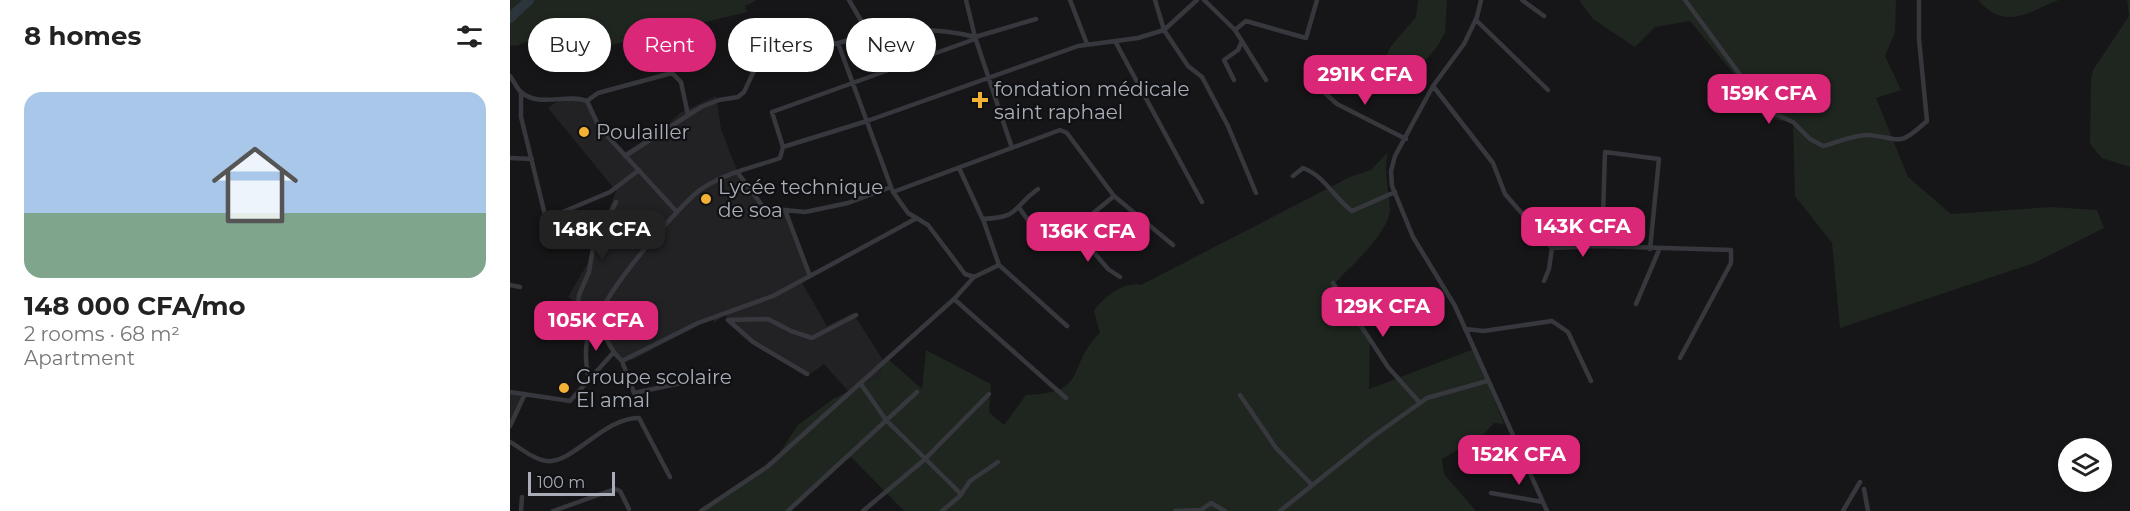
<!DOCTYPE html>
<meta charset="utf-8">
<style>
body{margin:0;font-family:Montserrat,sans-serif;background:#f6f6f6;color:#222;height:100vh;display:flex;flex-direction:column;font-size:22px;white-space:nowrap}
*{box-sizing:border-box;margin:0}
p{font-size:20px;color:#767676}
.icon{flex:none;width:33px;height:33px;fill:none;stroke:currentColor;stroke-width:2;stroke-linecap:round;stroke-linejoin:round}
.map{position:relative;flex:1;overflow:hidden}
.side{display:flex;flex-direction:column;background:#fff;width:510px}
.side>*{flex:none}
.top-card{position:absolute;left:18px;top:18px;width:570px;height:54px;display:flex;gap:12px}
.buttons{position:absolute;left:1548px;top:438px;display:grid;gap:12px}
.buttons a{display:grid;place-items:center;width:54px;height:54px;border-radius:50%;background:#fff;box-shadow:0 3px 9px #0003;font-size:30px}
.scale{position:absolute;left:18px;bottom:15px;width:87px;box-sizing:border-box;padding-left:6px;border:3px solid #a8adb8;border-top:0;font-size:16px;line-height:21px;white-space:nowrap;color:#a8adb8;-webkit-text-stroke:4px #111113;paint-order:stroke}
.price{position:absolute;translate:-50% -51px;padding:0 14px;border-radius:12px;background:#db2777;color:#fff;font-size:20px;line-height:39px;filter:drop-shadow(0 2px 3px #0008)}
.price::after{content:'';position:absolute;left:50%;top:36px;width:18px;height:14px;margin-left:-9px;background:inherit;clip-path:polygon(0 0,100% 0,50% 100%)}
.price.selected{background:#222;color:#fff}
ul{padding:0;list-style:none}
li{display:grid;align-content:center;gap:12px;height:318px;padding:0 24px}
li span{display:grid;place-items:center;height:186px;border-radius:18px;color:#555}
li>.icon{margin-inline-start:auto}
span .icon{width:108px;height:108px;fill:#fffc;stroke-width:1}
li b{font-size:26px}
h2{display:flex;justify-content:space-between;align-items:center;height:72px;padding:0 24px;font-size:26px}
.tag{padding:0 21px;border-radius:27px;background:#fff;box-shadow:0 3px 9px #0003;font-size:21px;line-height:54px}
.tag.selected{background:#db2777;color:#fff}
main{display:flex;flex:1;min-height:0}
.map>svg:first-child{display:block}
</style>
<main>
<section class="side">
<h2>8 homes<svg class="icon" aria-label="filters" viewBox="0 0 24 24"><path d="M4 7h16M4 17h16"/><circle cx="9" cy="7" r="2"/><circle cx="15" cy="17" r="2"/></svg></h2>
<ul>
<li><span style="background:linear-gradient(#a9c7e8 65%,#7fa58c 0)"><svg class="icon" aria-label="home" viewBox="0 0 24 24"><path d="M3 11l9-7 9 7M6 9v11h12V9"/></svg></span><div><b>148 000 CFA/mo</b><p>2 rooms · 68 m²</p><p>Apartment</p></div></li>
</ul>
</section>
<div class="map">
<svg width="1620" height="511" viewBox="0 0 1620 511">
<rect width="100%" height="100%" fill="#161618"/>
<!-- built -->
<path fill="#222225" d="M 206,96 L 211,129 L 228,173 L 254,208 L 275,210 L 300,276 L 291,281 L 317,326 L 343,313 L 373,360 L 370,375 L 338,391 L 314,364 L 299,375 L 230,333 L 215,315 L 204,323 L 204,317 L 124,359 L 115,361 L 103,353 L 89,319 L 58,297 L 82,256 L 106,191 L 38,108 L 50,99 L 76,101 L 89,127 L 115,152 L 157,126 L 170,113 Z
M 0,392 L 15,394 L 0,426 Z"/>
<!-- green -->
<path fill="#1e261f" d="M 0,0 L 247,0 L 235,6 L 237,12 L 89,48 L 52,29 L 6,46 L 0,45 Z
M 908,0 L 937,0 L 935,33 L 927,47 L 908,69 L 874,91 L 868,89 L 863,80 L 864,65 L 874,60 L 881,46 L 906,17 Z
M 1069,0 L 1386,0 L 1385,32 L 1375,56 L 1391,90 L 1366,98 L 1398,177 L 1441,214 L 1541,207 L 1587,210 L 1594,228 L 1524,263 L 1330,328 L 1322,243 L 1285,196 L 1283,122 L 1254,118 L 1238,91 L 1180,21 L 1145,27 L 1125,47 L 1083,19 Z
M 1468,0 L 1549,0 C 1519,11 1496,32 1468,0 Z
M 1617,0 L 1620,0 L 1620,167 L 1592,158 L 1580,144 L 1581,79 L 1583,70 L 1619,16 Z
M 878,152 C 873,171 879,190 880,209 C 880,232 839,268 824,284 L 860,338 L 859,389 L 964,349 L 994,424 L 984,423 L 972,436 L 932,459 L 934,474 L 966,511 L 394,511 L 341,457 L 323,468 L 279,511 L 188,511 L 264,461 L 288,425 L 323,399 L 370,375 L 373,360 L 378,359 L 412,389 L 416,350 L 481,384 L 479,412 L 494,425 L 516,395 C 581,393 555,366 590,333 L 584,311 C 592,298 615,280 631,285 L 840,177 L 861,170 Z"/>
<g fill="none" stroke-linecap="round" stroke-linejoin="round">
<!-- river -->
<path stroke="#2c353c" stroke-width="10" d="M 0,18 L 19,0"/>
<!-- street -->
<path stroke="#37383d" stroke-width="4.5" d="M 339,0 L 353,24 L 355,35
M 456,0 L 465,37 L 526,19
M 560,0 L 577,44
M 645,0 L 654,30 L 678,66 L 692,77 L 718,126 L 746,193
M 694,0 L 725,30 L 756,80
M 971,0 L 967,17 L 954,44 L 923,86 L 885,156 L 881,171 L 882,186 L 903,237 L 945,306 L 1037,511
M 1012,0 L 1034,16
M 1175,0 L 1256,110 L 1283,122 L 1300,139 L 1313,146 C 1326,143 1345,134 1358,135 C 1393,138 1387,148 1417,121 L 1409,39 L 1409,0
M 966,20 L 1038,90
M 725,30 L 736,21 L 796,38 L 807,0
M 605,41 L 692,202
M 0,76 C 4,81 7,89 11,92 C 29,108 57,93 77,101 L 89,127 L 167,212
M 724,80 L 714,60 L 728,50 L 732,41
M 806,85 L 827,104 L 896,139
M 923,86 L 983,163 L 995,194 L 1042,248 L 1088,246 L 1221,250 L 1221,263 L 1170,358
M 11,92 L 11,117 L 36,219 L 100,192 L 129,170
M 77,101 L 88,93 L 162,73 L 171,82 L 178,115
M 273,147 L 262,112 L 465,39
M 115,156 L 191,107 L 209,100 L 228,97 L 234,92 L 251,56 L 328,43
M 0,158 L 22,159
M 449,168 L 474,222 L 489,265 L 557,326
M 228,173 L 254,208 L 295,212 L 338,203 L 381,187 L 383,192 L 550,130 L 557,133 L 604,196 L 663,245
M 783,176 L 793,168 C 815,176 824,198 842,211 L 885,192
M 381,187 L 328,43 C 373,29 418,25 465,37 L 502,148
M 383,192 L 398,213 L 418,225 L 455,274 L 464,277 L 489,265
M 510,209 L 532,240 L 542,242 L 564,229 L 604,196
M 275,210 L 300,276 L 407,218
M 473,219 C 512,217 501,208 528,189
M 564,229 L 598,269 L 610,277
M 1092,246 L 1095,152 L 1149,159 L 1140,249
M 300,276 L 263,296 L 188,323 L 112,361 C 102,352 90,331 91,316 C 91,296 174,199 193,188 C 215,173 245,167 270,158 L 273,147 L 357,121 L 568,46 L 628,38 L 654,30 L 687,0
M 1034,281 L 1039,269 L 1042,248
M 823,283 L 878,367 L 910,403
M 0,285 L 10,287
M 444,299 L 464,277
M 1126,304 L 1149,250
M 218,320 L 258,319 L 281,331 L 302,338 L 346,315
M 218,320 L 243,342 L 297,374
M 85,323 L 68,304 L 69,295 L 79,272 L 83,247 L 106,202
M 955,329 L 974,331 L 1042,321 L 1058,332 L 1081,381
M 112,361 L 124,393 L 195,378
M 79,380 C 75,361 72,331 91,319
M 351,384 L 376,420 L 451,494
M 0,392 L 60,401 L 103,353
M 730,395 L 766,448 L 802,485
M 0,426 L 15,394
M 0,442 C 11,448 24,460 37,461 C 62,464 95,417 129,418 L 160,477
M 1354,489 L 1358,511
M 981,493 L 1033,502
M 11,511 L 12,497
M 43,511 L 105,489 L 110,491 L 119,509
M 191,511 L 257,467 L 444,299 L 556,398
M 278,511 L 407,392
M 353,511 L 414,460 L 479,394
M 432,511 L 450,496 L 460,481 L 488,462
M 665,511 L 691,510 L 701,503 L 715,511
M 770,511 L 865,435 L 917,398 L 977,381
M 1333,511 L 1350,482"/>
</g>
<!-- markers -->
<g fill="#f2b134" stroke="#111113" stroke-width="2">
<path d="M467 91h6v6h6v6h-6v6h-6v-6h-6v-6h6z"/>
<circle cx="74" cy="132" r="6"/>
<circle cx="196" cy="199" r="6"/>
<circle cx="54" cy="388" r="6"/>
</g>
<g text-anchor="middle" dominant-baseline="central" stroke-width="4.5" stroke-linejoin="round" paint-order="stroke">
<!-- poi labels -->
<g font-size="20" fill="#a8adb8" stroke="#111113" text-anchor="start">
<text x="484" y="89">fondation médicale<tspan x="484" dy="23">saint raphael</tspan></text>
<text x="86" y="132">Poulailler</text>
<text x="208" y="187">Lycée technique<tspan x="208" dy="23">de soa</tspan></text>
<text x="66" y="377">Groupe scolaire<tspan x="66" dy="23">El amal</tspan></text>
</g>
</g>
</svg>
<div class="buttons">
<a><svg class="icon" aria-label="layers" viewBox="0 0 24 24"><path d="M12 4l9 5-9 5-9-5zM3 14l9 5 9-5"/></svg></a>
</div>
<div class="scale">100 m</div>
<b class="price" style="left:855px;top:106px">291K CFA</b>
<b class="price" style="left:1259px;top:125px">159K CFA</b>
<b class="price" style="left:1073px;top:258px">143K CFA</b>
<b class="price selected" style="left:92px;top:261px">148K CFA</b>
<b class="price" style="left:578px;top:263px">136K CFA</b>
<b class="price" style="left:873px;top:338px">129K CFA</b>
<b class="price" style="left:86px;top:352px">105K CFA</b>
<b class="price" style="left:1009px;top:486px">152K CFA</b>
<div class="top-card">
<a class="tag">Buy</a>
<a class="tag selected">Rent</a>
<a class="tag">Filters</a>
<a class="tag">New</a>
</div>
</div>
</main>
